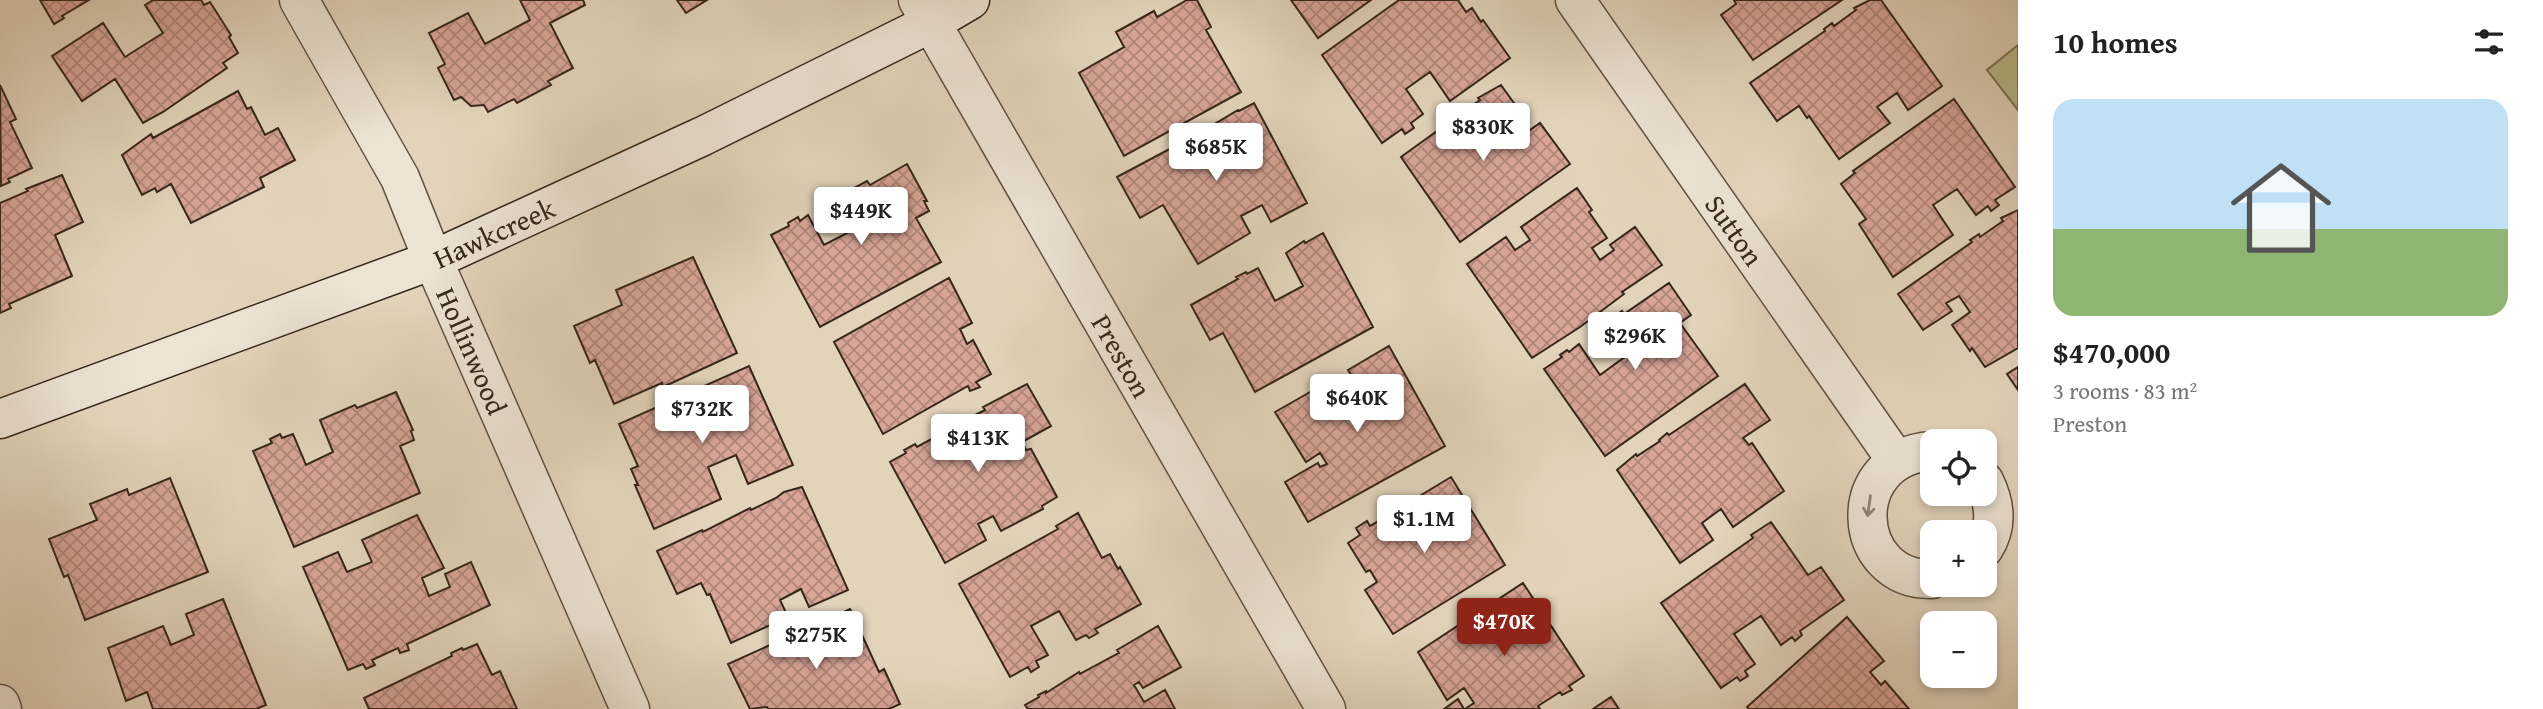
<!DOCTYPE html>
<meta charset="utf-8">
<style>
body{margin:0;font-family:"Gentium Book Plus",serif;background:#f6f6f6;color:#222;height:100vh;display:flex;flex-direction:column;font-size:26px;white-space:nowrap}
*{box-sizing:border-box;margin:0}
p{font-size:23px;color:#767676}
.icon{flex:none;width:38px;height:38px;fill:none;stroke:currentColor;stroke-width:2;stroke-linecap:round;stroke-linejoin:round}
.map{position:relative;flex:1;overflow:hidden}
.details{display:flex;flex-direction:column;background:#fff;width:525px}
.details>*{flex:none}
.tools{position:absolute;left:1920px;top:429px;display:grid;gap:14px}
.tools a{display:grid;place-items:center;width:77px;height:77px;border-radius:14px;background:#fff;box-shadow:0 4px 10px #0003;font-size:35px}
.price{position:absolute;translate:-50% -60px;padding:0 16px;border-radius:7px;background:#fff;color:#222;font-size:23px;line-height:46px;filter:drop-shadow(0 2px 4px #0008)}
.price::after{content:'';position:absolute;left:50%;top:42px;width:21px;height:16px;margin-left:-10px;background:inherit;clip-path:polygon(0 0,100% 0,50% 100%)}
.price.on{background:#8f2418;color:#fff}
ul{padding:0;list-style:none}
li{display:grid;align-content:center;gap:14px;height:371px;padding:0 35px}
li+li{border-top:2px solid #e0e0e0}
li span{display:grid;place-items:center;height:217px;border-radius:21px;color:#555}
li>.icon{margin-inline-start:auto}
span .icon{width:126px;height:126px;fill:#fffc;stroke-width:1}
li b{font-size:30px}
h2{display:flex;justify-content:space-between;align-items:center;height:84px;padding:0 35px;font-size:30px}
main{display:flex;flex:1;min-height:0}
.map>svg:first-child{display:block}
</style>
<main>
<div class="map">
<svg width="2018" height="709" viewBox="0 0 2018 709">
<defs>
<pattern id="building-cross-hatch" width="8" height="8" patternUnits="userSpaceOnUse" patternTransform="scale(1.75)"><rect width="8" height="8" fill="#d8a597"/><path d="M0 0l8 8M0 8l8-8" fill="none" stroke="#b0867a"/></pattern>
</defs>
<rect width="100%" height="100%" fill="#e2d4bb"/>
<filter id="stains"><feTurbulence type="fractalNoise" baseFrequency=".00286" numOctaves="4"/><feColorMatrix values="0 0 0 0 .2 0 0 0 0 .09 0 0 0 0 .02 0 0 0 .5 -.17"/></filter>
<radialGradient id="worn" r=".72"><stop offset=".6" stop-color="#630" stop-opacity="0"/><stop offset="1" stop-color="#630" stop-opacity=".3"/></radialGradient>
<!-- park -->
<path fill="#bbbb8b" stroke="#787153" stroke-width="2" d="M 2018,45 L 2018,110 L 1987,70 Z"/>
<!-- building -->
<path fill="url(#building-cross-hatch)" stroke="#36271b" stroke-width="2" d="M 40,0 L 89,0 L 62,16 L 64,18 L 54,24 Z
M 153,0 L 201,0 L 204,5 L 210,2 L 231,35 L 229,37 L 238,53 L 223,63 L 227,68 L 163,112 L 143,123 L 115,79 L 82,101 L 52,56 L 103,23 L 125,57 L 163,33 L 145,5 Z
M 520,0 L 583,0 L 585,5 L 550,23 L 573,68 L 548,81 L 551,85 L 517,103 L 514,99 L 488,112 L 484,105 L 471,106 L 461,97 L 454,100 L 438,68 L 445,64 L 429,33 L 468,13 L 485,44 L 530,20 Z
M 677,0 L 707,0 L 686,13 Z
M 1187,0 L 1197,0 L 1211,27 L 1206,30 L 1241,92 L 1124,156 L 1079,73 L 1124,47 L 1116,32 L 1154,11 L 1157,17 Z
M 1291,0 L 1371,0 L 1318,38 Z
M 1399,0 L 1458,0 L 1466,12 L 1472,8 L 1481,22 L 1483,20 L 1510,58 L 1450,101 L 1430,72 L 1406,89 L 1423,114 L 1411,123 L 1414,128 L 1405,134 L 1402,129 L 1382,143 L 1322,55 Z
M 1734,0 L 1842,0 L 1753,60 L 1721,15 L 1736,4 Z
M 1870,0 L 1881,0 L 1942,86 L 1908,110 L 1897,93 L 1877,107 L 1890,123 L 1839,159 L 1809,116 L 1807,118 L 1799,106 L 1777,121 L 1750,83 L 1825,31 L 1824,29 L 1832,23 L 1834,26 L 1856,10 L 1854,8 Z
M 0,85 L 16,119 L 10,122 L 32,168 L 8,179 L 10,182 L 1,186 Z
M 1501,85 L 1524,117 L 1519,120 L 1527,132 L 1540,123 L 1570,164 L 1460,242 L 1401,157 L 1480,100 L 1478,98 Z
M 238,91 L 247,109 L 251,107 L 265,135 L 278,128 L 295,160 L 260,178 L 264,187 L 191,223 L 171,184 L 157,192 L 155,188 L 142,195 L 122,155 L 151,134 L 153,138 Z
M 1954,99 L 2015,187 L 1995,200 L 1999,205 L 1991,211 L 1988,206 L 1976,215 L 1957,189 L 1933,205 L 1953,235 L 1893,277 L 1859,224 L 1866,219 L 1841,184 L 1855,173 L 1853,171 Z
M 1254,103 L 1307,203 L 1271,222 L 1262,205 L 1241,216 L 1250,233 L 1198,264 L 1163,205 L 1140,218 L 1117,177 L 1196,135 L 1195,133 L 1205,127 L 1206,129 L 1238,110 L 1239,111 Z
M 907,164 L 927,201 L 924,201 L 929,211 L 916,218 L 941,262 L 820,327 L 771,235 L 789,226 L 788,223 L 798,217 L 800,221 L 808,215 L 824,245 L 851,231 L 834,199 L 867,181 L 870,185 Z
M 62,175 L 83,222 L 55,235 L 72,276 L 9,304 L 11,308 L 0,313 L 0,203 L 28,191 L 26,189 Z
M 1577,188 L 1592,210 L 1589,212 L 1607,238 L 1592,248 L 1600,260 L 1614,250 L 1610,245 L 1635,227 L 1662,265 L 1622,292 L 1624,294 L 1580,327 L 1532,358 L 1467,264 L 1506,237 L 1515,250 L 1530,240 L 1521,227 Z
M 2018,210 L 2018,348 L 1985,367 L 1972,348 L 1970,351 L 1952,325 L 1970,312 L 1959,296 L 1946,303 L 1952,311 L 1923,330 L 1898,294 L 1972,242 L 1970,240 L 1979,234 L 1980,237 L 2003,221 L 2001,218 Z
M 1323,233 L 1373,327 L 1255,392 L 1223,333 L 1210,340 L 1191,305 L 1238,279 L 1236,277 L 1246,272 L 1247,274 L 1258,268 L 1275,301 L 1303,286 L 1286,253 L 1304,241 L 1305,243 Z
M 693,257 L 737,353 L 663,387 L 662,383 L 614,404 L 595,360 L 590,363 L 574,326 L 622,305 L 616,290 Z
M 949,278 L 972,323 L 960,329 L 967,344 L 973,340 L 991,374 L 976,382 L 980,387 L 970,391 L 968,386 L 883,434 L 834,342 Z
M 1669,283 L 1691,315 L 1680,323 L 1718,376 L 1605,456 L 1544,369 L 1562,357 L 1560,355 L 1567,350 L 1569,352 L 1579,344 L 1600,375 L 1626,356 L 1606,327 L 1618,319 L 1615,316 L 1622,311 L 1624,314 Z
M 1389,346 L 1445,446 L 1308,522 L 1285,482 L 1318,463 L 1320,467 L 1327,464 L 1320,453 L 1306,462 L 1275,412 L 1333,379 L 1341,393 L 1357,384 L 1348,370 Z
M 749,366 L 793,465 L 748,484 L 736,455 L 708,467 L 721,499 L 654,529 L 635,485 L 638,485 L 631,469 L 638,466 L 619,424 Z
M 2018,367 L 2018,390 L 2007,374 Z
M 1027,384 L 1051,426 L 1022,442 L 1026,450 L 1031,449 L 1057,497 L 1042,506 L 1043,509 L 1001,531 L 993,516 L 978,524 L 986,540 L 945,563 L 890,462 L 906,453 L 904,450 L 915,444 L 917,447 L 939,435 L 938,432 L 948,426 L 950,428 L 985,410 L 983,407 Z
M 1745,384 L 1770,420 L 1743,438 L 1749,445 L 1752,443 L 1784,491 L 1733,527 L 1721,509 L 1702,523 L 1713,540 L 1680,563 L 1617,470 L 1636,454 L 1637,456 L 1660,441 L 1659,440 L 1667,433 L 1669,435 Z
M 396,392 L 413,430 L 411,431 L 414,440 L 400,446 L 420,493 L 294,547 L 253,451 L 272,443 L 270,439 L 280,434 L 282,438 L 293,434 L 306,465 L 333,452 L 320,420 L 355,405 L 357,408 Z
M 1451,477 L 1505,565 L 1393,634 L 1365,590 L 1377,582 L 1370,570 L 1366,572 L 1348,543 L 1360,535 L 1356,528 L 1367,521 L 1370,526 Z
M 170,478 L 208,572 L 85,620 L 68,575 L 64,577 L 49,539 L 97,520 L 90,504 L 127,489 L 129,495 Z
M 802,487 L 848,590 L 809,607 L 801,589 L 780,600 L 788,617 L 731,643 L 710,594 L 707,595 L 701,583 L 677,594 L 657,551 L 702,530 L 703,532 L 750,508 L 751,510 L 776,498 L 784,492 Z
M 1078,513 L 1102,558 L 1110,554 L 1118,569 L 1120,567 L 1141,604 L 1095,629 L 1098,633 L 1089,638 L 1086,635 L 1076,640 L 1059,611 L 1031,626 L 1048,655 L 1036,661 L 1039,667 L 1031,672 L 1028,667 L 1010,677 L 959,584 L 1058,529 L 1056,526 Z
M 417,515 L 444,568 L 422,578 L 429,596 L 450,587 L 445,574 L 471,562 L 490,605 L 407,644 L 409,650 L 400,653 L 398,648 L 372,660 L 375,665 L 366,669 L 363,664 L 348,670 L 303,567 L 338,552 L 347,572 L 372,562 L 362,540 Z
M 1771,522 L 1808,575 L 1821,567 L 1844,600 L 1800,631 L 1802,635 L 1795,641 L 1792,637 L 1781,645 L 1761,616 L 1734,634 L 1755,664 L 1745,671 L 1748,676 L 1740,681 L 1737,677 L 1721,688 L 1661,603 L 1753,538 L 1751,535 Z
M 1523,583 L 1584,676 L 1569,686 L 1572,690 L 1562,695 L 1560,692 L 1538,706 L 1540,709 L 1465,709 L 1474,703 L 1464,688 L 1447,700 L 1418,652 L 1468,619 L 1478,635 L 1499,622 L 1488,606 Z
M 223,599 L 266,705 L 256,709 L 153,709 L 147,692 L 126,701 L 108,648 L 163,626 L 171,645 L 194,635 L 186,614 Z
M 850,609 L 879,672 L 884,669 L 900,704 L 889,709 L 768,709 L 767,707 L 750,709 L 728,664 Z
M 1847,617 L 1884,661 L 1870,672 L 1881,685 L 1885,681 L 1909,709 L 1749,709 L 1747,707 Z
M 1158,626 L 1181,667 L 1143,688 L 1139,682 L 1134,685 L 1144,702 L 1165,690 L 1175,709 L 1028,709 L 1025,705 L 1039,697 L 1038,695 L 1046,691 L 1046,693 L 1079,672 L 1080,674 L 1119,653 L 1117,650 Z
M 477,644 L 492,675 L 500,671 L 517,709 L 369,709 L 364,698 L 452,656 L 451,653 L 462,648 L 463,650 Z
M 1611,697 L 1619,709 L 1593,709 Z
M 1458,699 L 1464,709 L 1444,709 Z"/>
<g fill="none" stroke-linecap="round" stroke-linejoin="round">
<defs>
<g id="street">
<path id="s1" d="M 299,0 L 400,178 L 433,260 L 630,709"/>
<path id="s2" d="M 918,0 L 1326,709"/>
<path id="s3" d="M 1575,0 L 1896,460"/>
<path d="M 1932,451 C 1842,457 1850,581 1932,579"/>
<path d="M 1984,481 C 1995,503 1998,526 1984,548"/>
<path d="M 0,704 L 2,709"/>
</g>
<g id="secondary">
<path id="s4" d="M 0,419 L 433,260 L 703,136 L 931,23 L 970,0"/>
</g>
</defs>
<!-- street casing -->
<use href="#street" stroke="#615243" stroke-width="41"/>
<!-- secondary casing -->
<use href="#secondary" stroke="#36271b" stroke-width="41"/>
<!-- street -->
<use href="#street" stroke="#ece3d3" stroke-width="38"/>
<!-- secondary -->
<use href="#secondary" stroke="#ece3d3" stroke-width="38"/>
</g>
<!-- one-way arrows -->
<defs><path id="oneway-shaft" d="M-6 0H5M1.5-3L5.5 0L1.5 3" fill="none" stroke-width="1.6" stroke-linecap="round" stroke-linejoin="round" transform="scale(1.75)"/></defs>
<use stroke="#918577" href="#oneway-shaft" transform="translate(1869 506) rotate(98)"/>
<g text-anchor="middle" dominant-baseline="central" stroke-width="7" stroke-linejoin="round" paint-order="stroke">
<!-- street labels -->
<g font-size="28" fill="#36271b" stroke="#ece3d3">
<text stroke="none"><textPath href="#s3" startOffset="280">Sutton</textPath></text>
<text stroke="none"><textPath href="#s4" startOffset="528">Hawkcreek</textPath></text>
<text stroke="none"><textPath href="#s1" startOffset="392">Hollinwood</textPath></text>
<text stroke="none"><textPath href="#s2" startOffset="410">Preston</textPath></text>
</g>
</g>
<rect width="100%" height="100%" filter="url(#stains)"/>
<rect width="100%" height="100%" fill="url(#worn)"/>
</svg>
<div class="tools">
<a><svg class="icon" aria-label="locate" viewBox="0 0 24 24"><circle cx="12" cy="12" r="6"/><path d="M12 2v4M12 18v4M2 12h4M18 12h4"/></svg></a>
<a>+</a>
<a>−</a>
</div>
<b class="price" style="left:1483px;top:163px">$830K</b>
<b class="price" style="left:1216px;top:183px">$685K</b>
<b class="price" style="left:861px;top:247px">$449K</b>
<b class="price" style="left:1635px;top:372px">$296K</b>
<b class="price" style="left:1357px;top:434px">$640K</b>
<b class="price" style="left:702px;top:445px">$732K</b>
<b class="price" style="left:978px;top:474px">$413K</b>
<b class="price" style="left:1424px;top:555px">$1.1M</b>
<b class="price on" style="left:1504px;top:658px">$470K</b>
<b class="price" style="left:816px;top:671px">$275K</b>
</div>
<section class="details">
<h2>10 homes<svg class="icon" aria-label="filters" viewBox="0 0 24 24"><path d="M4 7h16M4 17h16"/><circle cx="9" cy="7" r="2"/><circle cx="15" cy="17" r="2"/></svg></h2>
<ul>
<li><span style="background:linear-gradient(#bfe0f5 60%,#8fb573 0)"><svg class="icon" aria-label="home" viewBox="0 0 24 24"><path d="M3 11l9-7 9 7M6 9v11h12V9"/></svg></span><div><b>$470,000</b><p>3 rooms · 83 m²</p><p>Preston</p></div></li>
</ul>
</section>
</main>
